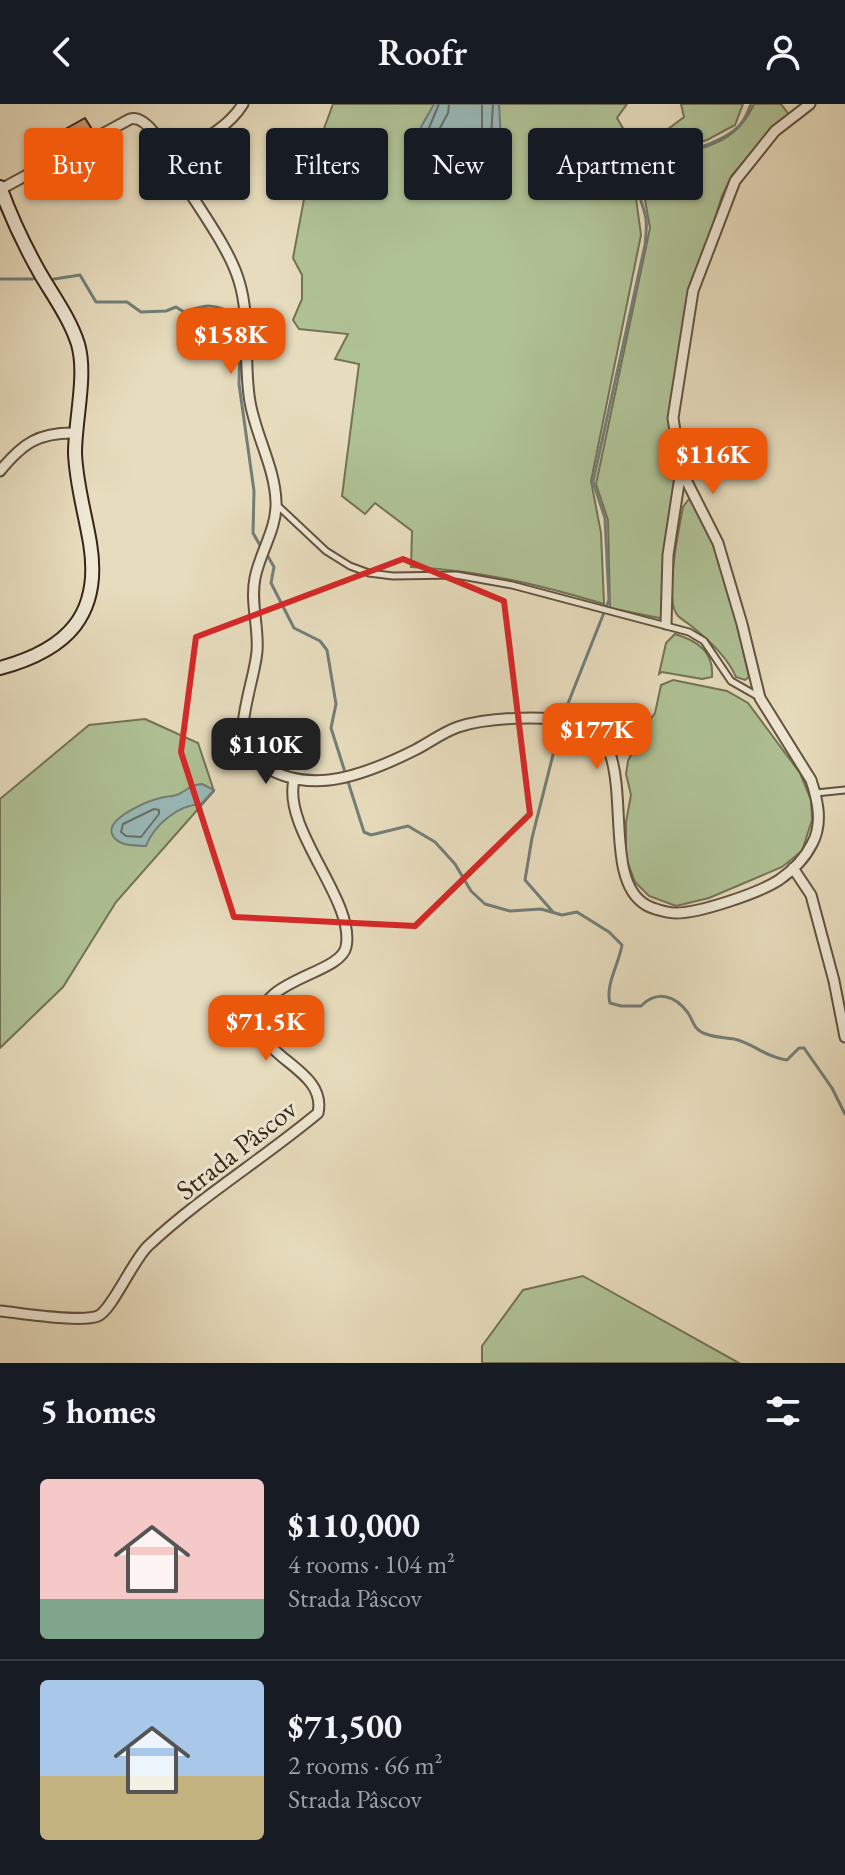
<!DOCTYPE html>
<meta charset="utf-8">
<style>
body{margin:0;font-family:"EB Garamond",serif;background:#20242c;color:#f1f3f6;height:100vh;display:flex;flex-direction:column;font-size:30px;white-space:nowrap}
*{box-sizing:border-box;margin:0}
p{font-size:26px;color:#9ea1a6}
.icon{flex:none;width:44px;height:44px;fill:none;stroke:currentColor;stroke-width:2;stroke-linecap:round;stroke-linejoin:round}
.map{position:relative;height:1259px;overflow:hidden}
.sheet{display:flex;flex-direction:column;background:#171b24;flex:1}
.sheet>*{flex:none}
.top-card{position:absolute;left:24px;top:24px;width:798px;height:72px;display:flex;gap:16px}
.price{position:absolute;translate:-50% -68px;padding:0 18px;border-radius:16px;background:#ea580c;color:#fff;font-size:26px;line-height:52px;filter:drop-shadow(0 2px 4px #0008)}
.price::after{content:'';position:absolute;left:50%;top:48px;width:24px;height:18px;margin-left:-12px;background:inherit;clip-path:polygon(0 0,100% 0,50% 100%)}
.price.on{background:#222;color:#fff}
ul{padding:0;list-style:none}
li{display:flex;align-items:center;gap:24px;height:200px;padding:0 40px}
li+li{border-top:2px solid #363941}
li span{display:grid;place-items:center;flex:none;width:224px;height:160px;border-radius:8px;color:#555}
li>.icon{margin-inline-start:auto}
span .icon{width:96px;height:96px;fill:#fffc;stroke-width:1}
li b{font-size:34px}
h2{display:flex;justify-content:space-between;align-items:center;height:96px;padding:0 40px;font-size:34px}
.tag{padding:0 28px;border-radius:8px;background:#171b24;box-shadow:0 2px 6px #0004;font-size:28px;line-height:72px}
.tag.on{background:#ea580c;color:#fff}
header{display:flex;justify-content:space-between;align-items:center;height:104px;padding:0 40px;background:#171b24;font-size:36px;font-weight:600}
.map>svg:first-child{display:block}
</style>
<header><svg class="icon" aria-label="back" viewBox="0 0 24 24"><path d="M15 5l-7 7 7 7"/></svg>Roofr<svg class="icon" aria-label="person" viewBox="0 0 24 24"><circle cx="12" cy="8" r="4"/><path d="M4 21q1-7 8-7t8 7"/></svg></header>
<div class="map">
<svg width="845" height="1259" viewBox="0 0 845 1259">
<rect width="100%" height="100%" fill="#e7dcbd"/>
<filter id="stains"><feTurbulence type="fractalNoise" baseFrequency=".0025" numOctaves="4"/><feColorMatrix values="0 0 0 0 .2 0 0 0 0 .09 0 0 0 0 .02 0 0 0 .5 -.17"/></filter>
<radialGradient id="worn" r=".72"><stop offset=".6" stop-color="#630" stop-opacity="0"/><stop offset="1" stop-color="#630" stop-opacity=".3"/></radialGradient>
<!-- green -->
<path fill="#afc296" stroke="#737356" stroke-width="2" d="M 333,0 L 627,0 L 617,14 L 637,48 L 684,13 L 681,0 L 743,0 L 735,21 L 707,36 L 635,59 L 632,65 L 641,131 L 591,377 L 601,429 L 604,500 C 537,480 482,467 411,463 L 412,427 L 375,399 L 365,410 L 342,392 L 359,260 L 335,255 L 348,230 L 299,225 L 293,216 L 302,195 L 302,171 L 293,154 L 310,63 Z
M 754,0 L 781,0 L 790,12 L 771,27 L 732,71 L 722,92 L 693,183 L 672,291 L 671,329 L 677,357 L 676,378 L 663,461 L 662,512 L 659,514 L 610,504 L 608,416 L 596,380 L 650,124 L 640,68 L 641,62 C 685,43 731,51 754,0 Z
M 689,395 L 695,398 C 722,454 736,512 749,573 L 745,576 L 736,573 C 727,552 708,535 690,521 C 686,517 679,515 676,509 C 665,491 679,425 683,403 Z
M 675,530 C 698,537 714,548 712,573 L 702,575 L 662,568 L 659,570 L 666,539 Z
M 673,576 L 727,587 L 748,599 L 800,669 L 811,696 L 812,716 L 802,747 L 782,763 L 709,794 L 676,802 L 649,792 L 635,778 L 626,754 L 626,718 L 631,691 L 626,670 L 628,657 L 643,625 L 655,609 L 661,581 Z
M 145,615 L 198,639 L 214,687 L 116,798 L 63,883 L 0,944 L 0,695 L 89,621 Z
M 583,1172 L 739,1259 L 482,1259 L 482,1242 L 523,1186 Z"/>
<!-- water -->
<path fill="#99bab9" stroke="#727e78" stroke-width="2" d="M 434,0 L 499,0 L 501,37 C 482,48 445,59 425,46 L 421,23 Z
M 202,680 L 214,686 L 201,700 C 178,701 154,721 146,742 C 134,741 118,743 112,730 C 106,714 148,697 160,694 C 166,692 173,693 179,690 C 189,685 190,681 202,680 Z"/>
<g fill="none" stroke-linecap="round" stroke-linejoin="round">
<!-- shore -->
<path stroke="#686f68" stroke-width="2" d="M 439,0 L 429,24 L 430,38 L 436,43 L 484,37 L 491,33 L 493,0
M 449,0 L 448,9 L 439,26 L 443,33 L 482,27 L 482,0
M 154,705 L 159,706 L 159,710 L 141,733 L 126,732 L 121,728 L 123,720 Z"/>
<!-- stream -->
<path stroke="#727e78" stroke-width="3" d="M 0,175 L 33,175
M 54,175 L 80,171 L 96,198 L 127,198 L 141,208 L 166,207 L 176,203 L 184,208 C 205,201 216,198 236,212 L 240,243 L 239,280 L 254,387 L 253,429 L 261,443
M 266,449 L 274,463 L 271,479 L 294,524 L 320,537 L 327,546 L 336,600 L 331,624 L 364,728 L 371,731 L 408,722 L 435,738 L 455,760 L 471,787 L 485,800 L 510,807 L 541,805 L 562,811 L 577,808 L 609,828 L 622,841 C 619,860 605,881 610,899 L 621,902 L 641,902 C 657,886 675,891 688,909 C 694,918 693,924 703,929 C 715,934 723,933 734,935 C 753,939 767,954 787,956 L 799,944 L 804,944 L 832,984 L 845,1010
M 563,612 L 609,496 L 605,414 L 593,378 L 645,141 C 646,133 647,124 646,115 C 643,97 630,77 639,59 C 669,52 718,43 739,22 C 745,16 748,8 751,0
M 553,808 L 525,776 L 532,734 L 561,619"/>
</g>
<!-- building -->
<path fill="#d59c73" stroke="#372417" stroke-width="2" d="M 85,14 L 93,27 L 75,37 L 67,24 Z"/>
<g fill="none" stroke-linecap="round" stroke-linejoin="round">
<defs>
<path id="lane" d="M 277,401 L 326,447 L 350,462 L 369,469 L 393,472 L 456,471 L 512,481 L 689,528 L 704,537 L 731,577 L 759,593
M 816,689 L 845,686"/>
<path id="street" d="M 170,55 C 195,40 227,26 243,0
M 1,85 L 130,15 C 150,10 170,55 179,71 C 197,102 229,143 239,177 C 251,216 243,258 250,298 C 256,332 275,364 276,398 C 277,425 260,448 255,474 C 250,498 259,523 257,547 C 255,575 234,624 247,649 C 298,697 359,674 415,646 C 429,639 443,628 458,623 C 489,613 540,612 573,617 C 648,627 593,771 646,801 C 653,805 668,809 676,809 C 700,809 759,789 779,776 C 792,767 805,754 812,740 C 823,720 818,697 811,676 L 760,594 L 742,520 L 718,439 L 681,366 L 673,314 L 693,187 L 735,77 L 775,27 L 810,0
M 0,367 C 23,339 39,328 76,329
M 666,520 L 668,451 L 681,366
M 793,764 L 811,791 L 834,877 L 845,933
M 0,1207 C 21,1209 81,1219 98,1212 C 112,1206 133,1156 148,1142 C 200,1093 263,1055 318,1009 C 327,967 264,956 260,921 C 255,875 340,871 346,843 C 356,797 282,726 294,676"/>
<path id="secondary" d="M 0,83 C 11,113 25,143 41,171 C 54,193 70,215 78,240 C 87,271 75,316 75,349 C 76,379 85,409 90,439 C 102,511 67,546 0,564"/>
</defs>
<!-- lane casing -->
<use href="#lane" stroke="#635240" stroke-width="9"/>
<!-- street casing -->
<use href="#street" stroke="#635240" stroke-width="13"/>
<!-- secondary casing -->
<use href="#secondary" stroke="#372417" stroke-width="16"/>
<!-- lane -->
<use href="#lane" stroke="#efe8d4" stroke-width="5"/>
<!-- street -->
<use href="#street" stroke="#efe8d4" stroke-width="9"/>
<!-- secondary -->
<use href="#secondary" stroke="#efe8d4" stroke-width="12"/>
</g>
<!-- marked area -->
<path fill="none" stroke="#d62828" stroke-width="6" stroke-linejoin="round" d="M 403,455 L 504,497 L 530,710 L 415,822 L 234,813 L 181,648 L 196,533 Z"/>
<g text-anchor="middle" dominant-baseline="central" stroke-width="6" stroke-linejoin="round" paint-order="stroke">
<!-- street labels -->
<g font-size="28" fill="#372417" stroke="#efe8d4">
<text transform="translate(236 1045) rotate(-38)">Strada Pâscov</text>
</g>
</g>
<rect width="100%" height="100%" filter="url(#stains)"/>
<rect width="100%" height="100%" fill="url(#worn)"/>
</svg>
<b class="price" style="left:231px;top:272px">$158K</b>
<b class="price" style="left:713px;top:392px">$116K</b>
<b class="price" style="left:597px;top:667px">$177K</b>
<b class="price on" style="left:266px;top:682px">$110K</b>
<b class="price" style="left:266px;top:959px">$71.5K</b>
<div class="top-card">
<a class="tag on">Buy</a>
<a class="tag">Rent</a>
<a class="tag">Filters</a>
<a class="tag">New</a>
<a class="tag">Apartment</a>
</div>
</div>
<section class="sheet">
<h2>5 homes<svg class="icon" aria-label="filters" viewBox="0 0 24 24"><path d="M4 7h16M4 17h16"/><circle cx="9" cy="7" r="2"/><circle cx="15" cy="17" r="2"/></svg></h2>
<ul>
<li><span style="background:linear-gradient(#f6c9c9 75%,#7fa58c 0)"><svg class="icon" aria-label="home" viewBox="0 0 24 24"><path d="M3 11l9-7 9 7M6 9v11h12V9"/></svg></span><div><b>$110,000</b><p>4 rooms · 104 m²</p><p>Strada Pâscov</p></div></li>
<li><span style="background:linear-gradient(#a9c7e8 60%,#c2b280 0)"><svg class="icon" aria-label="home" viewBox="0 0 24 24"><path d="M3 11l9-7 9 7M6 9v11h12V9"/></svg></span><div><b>$71,500</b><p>2 rooms · 66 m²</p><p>Strada Pâscov</p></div></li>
</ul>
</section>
